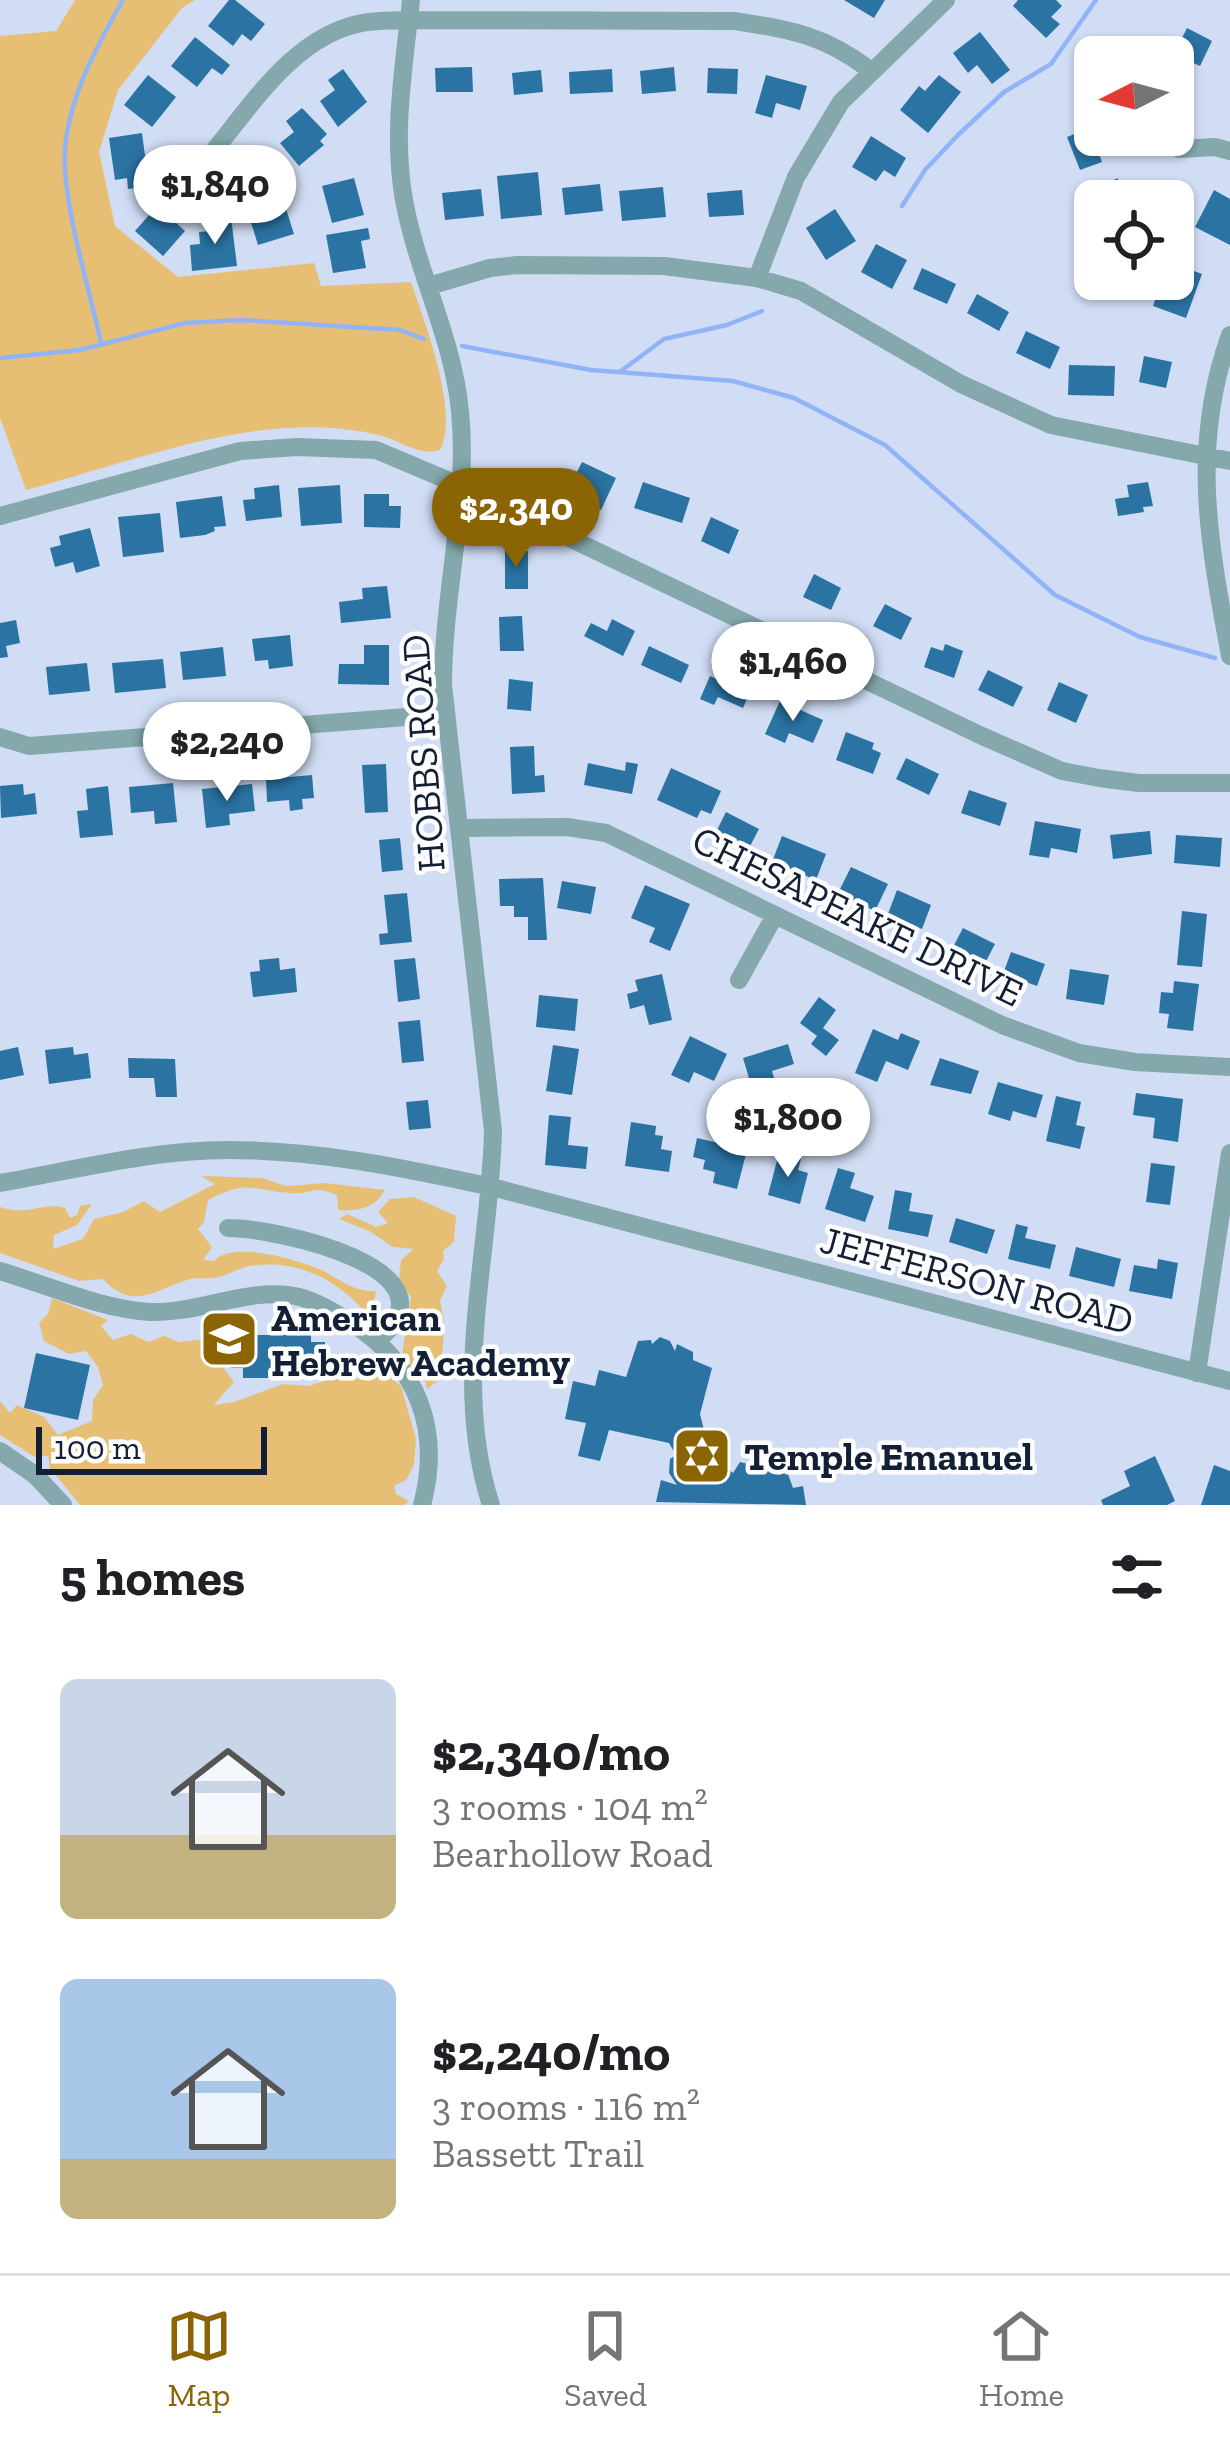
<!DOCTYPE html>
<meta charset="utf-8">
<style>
body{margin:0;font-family:"Zilla Slab",serif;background:#f2f2f2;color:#202124;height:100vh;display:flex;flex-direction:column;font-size:45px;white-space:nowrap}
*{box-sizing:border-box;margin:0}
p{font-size:39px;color:#757577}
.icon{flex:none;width:66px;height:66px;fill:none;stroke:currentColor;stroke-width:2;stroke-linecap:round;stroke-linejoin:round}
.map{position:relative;height:1505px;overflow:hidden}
.sheet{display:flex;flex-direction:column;background:#fff;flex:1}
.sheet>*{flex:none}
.needle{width:78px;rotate:264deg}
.tools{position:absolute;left:1074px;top:36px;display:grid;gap:24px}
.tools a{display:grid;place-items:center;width:120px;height:120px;border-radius:18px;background:#fff;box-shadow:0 3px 9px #0004;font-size:60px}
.scale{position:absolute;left:36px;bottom:30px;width:231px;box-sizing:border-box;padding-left:12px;border:6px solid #131f34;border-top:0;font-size:33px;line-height:42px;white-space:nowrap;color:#131f34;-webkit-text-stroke:9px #fdfdfd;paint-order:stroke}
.price{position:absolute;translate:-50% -102px;padding:0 27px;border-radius:42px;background:#fff;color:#222;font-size:39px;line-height:78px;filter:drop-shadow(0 3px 6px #0008)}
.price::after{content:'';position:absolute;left:50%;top:72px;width:36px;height:27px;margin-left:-18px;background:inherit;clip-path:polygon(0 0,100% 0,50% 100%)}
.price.on{background:#8b6504;color:#fff}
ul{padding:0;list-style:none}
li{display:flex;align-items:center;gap:36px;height:300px;padding:0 60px}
li span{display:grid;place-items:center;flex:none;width:336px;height:240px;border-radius:18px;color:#555}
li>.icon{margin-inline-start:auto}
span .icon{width:144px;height:144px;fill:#fffc;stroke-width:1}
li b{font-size:51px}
h2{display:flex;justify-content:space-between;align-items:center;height:144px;padding:0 60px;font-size:51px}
.tabs{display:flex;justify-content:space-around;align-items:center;height:168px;border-top:3px solid #e0e0e0;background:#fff;font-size:33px;color:#757577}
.tabs a{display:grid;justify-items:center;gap:6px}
.tabs .on{color:#8b6504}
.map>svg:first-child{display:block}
</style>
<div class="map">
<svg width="1230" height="1505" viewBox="0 0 1230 1505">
<rect width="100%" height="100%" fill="#d0ddf4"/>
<!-- green -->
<path fill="#e7bf74" d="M 75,0 L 195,0 L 182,8 L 118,90 L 99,152 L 115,226 L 178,277 L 314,263 L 321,286 L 411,282 C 424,321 460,412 440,450 C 419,457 400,440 379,435 C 349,428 318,426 287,428 C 202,433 109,468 26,490 L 0,418 L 0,36 L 56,31 Z
M 201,1176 L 261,1178 L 286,1186 L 325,1183 L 385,1190 C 374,1209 359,1211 338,1210 L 337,1195 C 310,1184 314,1195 291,1193 C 249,1190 249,1179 208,1200 L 204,1222 L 198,1229 L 212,1247 L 203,1260 L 214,1261 C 231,1241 291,1258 314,1267 C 336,1275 352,1293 376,1291 L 371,1319 C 342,1282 299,1258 250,1266 C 238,1268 227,1276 214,1278 C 205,1279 195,1277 187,1280 C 152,1291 134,1311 103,1279 L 79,1281 L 0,1253 L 0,1207 C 30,1217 41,1201 65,1208 L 70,1218 L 77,1215 L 80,1206 L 92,1204 L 77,1225 L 54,1235 L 53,1249 L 83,1239 L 94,1219 L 123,1212 L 144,1201 L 160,1212 L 215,1184 Z
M 414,1197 L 456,1216 L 454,1242 L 443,1251 L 444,1259 L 437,1271 L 447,1286 L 440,1301 L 444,1321 L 433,1331 L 444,1332 L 440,1379 L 427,1389 L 425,1380 L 410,1374 L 402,1355 L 411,1297 L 399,1280 L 401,1260 L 414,1249 L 393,1247 L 369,1231 L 339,1219 L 347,1214 L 376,1227 L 388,1223 L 378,1212 L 390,1199 Z
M 52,1298 L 108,1320 L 101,1326 L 113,1340 L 131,1334 L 148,1342 L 164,1336 L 179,1342 L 216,1338 L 227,1354 L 224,1369 L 234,1382 L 214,1405 L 234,1402 L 283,1384 L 309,1386 L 341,1375 L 363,1380 L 386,1374 L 401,1386 L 416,1439 L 414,1465 L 406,1480 L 394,1486 L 396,1494 L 409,1501 L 404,1505 L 80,1505 L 50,1468 L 48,1456 L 35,1457 L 0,1435 L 0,1401 L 10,1413 L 17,1405 L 44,1417 L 58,1435 L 92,1421 L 93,1400 L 103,1385 L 98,1367 L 86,1351 L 69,1354 L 44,1341 L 39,1323 L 48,1314 Z"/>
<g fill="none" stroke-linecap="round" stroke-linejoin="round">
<!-- stream -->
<path stroke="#90b4f7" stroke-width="4.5" d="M 902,206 L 925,170 L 958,135 L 1004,92 L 1051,64 L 1096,0
M 101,343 C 90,292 61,198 65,148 C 70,94 97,46 123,0
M 462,346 L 591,370 L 733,381 L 794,398 L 885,445 L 1055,595 L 1140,637 L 1215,658
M 0,358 L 80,350 L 185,323 L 242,320 L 400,330 L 424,339
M 621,371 L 664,339 L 727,325 L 762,311"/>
</g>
<!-- building -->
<path fill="#2b73a3" d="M 229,0 L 235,0 L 265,24 L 251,41 L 242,34 L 233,46 L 208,26 Z
M 844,0 L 885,0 L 874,18 Z
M 1018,0 L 1056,0 L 1062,6 L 1051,17 L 1060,24 L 1046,38 L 1013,6 Z
M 1187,28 L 1212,41 L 1200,66 L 1174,54 Z
M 980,32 L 1010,70 L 992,84 L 977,65 L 968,73 L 953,53 Z
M 195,37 L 230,65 L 222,75 L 212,68 L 197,87 L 171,66 Z
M 472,67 L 473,92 L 436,92 L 435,68 Z
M 674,67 L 676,91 L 642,94 L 640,71 Z
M 708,68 L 738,69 L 737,94 L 707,93 Z
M 343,69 L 367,102 L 338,127 L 320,101 L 335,90 L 328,80 Z
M 612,69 L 613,92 L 570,94 L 569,72 Z
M 541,70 L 543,92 L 514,95 L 512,73 Z
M 148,75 L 176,97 L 152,127 L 124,105 Z
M 766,75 L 807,86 L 800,110 L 776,103 L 772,118 L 755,113 Z
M 939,75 L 961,92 L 928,133 L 900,110 L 919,86 L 925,91 Z
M 302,108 L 327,134 L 320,141 L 324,145 L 299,166 L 280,143 L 294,132 L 286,121 Z
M 1095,126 L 1095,135 L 1113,135 L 1095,143 L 1102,162 L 1080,170 L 1067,137 Z
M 142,133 L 149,186 L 128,189 L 127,178 L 115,180 L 109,138 Z
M 871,136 L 906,158 L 895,177 L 884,170 L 876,181 L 852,167 Z
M 538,172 L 542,215 L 501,219 L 497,176 Z
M 354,178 L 364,215 L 332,223 L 322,186 Z
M 1117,178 L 1131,201 L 1106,201 L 1099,190 Z
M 600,184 L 603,211 L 565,215 L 562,188 Z
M 663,187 L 666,217 L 622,221 L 619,191 Z
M 481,189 L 484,216 L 445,220 L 442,193 Z
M 742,190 L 744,215 L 709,217 L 707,193 Z
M 1214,190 L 1230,199 L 1230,245 L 1195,227 Z
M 281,193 L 294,234 L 258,245 L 249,216 L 268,210 L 264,198 Z
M 157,206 L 185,231 L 163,256 L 135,231 Z
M 835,209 L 856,241 L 826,260 L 806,228 Z
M 231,217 L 237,266 L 192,271 L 190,245 L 200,244 L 199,232 L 212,231 L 211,219 Z
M 368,228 L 370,239 L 361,241 L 366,268 L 333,273 L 326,235 Z
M 876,244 L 907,260 L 892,289 L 861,272 Z
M 1173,263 L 1202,274 L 1186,318 L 1153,306 L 1162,279 L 1173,279 Z
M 922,268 L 956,284 L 947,304 L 913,289 Z
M 977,294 L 1009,312 L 999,331 L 967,313 Z
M 1026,331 L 1060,347 L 1050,369 L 1016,353 Z
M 1144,356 L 1172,362 L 1166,388 L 1139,382 Z
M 1069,365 L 1115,366 L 1114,396 L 1068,395 Z
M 582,462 L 616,478 L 601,510 L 566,494 Z
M 643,482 L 690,498 L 682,523 L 634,508 Z
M 1148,482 L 1153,506 L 1143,507 L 1144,512 L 1118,516 L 1115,499 L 1129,497 L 1127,485 Z
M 279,485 L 282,517 L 246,521 L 243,500 L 255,499 L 254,488 Z
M 340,485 L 342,523 L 301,526 L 298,488 Z
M 364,494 L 389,494 L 389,506 L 401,506 L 400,528 L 364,527 Z
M 222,496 L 226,526 L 214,527 L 215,531 L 205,535 L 180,538 L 176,502 Z
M 160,513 L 164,552 L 123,557 L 118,517 Z
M 711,517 L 739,530 L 729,554 L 701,541 Z
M 90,528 L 100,566 L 76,573 L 73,562 L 55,567 L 50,548 L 61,545 L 59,536 Z
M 505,551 L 528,551 L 528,589 L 505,589 Z
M 814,574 L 841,588 L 831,610 L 803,597 Z
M 387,586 L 391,618 L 341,623 L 339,602 L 363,599 L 362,588 Z
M 885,604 L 912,618 L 901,640 L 873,626 Z
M 522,616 L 524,651 L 500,651 L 499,617 Z
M 612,619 L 635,631 L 623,656 L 584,636 L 591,623 L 607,631 Z
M 16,620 L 20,643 L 6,646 L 8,657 L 0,658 L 0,623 Z
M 290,635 L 293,666 L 269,669 L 268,660 L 255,661 L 252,639 Z
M 945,644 L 963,651 L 954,678 L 924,667 L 931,647 L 943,651 Z
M 364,645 L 389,645 L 389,685 L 338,684 L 339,664 L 364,664 Z
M 649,646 L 689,665 L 681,683 L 641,665 Z
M 223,647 L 226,676 L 183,680 L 180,652 Z
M 163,659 L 166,688 L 115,693 L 112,663 Z
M 87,663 L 90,691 L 49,695 L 46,667 Z
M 988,670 L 1023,687 L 1013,707 L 978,690 Z
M 710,676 L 749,694 L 743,708 L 718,697 L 714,705 L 700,699 Z
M 509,679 L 533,682 L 531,711 L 507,709 Z
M 1059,682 L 1088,695 L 1076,723 L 1047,710 Z
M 780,701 L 823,720 L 813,743 L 789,733 L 785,743 L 765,734 Z
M 846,732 L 874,743 L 872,749 L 881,753 L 873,774 L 836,760 Z
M 534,746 L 535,776 L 544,775 L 545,792 L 512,794 L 510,747 Z
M 906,758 L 939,774 L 929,795 L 896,779 Z
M 626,762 L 638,764 L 632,794 L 584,785 L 588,763 L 625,771 Z
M 386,764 L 388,812 L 365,813 L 362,765 Z
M 671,768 L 721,791 L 711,814 L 701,810 L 697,818 L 657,800 Z
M 312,775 L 314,798 L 302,799 L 303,809 L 290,811 L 289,800 L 267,802 L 266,779 Z
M 173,783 L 177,822 L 155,824 L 154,811 L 131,813 L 129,787 Z
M 23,784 L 24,795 L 35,793 L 37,814 L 1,818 L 0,786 Z
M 252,784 L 255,811 L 229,814 L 230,825 L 206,828 L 202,789 Z
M 108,786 L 113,835 L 80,838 L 77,811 L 88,810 L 86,789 Z
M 969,790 L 1007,803 L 1000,826 L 961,813 Z
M 726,812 L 759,829 L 748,850 L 715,834 Z
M 1035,821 L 1081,829 L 1077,853 L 1051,848 L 1049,858 L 1029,855 Z
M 1150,831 L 1152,854 L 1113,859 L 1110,835 Z
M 1176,835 L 1222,838 L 1220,867 L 1174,863 Z
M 782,836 L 826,854 L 816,880 L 772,862 Z
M 400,838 L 403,870 L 382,872 L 379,840 Z
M 851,867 L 888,884 L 875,911 L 838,893 Z
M 543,878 L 547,940 L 528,940 L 528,917 L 514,917 L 514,906 L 500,906 L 499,879 Z
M 562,881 L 596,887 L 591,914 L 557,908 Z
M 645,885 L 690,904 L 670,951 L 649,942 L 655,928 L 631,918 Z
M 897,890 L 931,905 L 922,929 L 888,914 Z
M 407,893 L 412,942 L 380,945 L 379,934 L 388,933 L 384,895 Z
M 1182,911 L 1207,914 L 1202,967 L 1177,965 Z
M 963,928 L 995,944 L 984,965 L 952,949 Z
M 1011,952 L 1045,964 L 1037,986 L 1003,974 Z
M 279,958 L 280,970 L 295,968 L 297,992 L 253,997 L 250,972 L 260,971 L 259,960 Z
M 415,958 L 420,999 L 398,1002 L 394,960 Z
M 1070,969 L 1109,975 L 1104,1005 L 1066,999 Z
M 662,974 L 672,1020 L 649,1025 L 644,1005 L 630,1009 L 627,994 L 638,991 L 635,980 Z
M 1174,981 L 1199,984 L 1193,1031 L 1167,1028 L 1169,1014 L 1159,1013 L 1161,992 L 1173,993 Z
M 539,995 L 578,999 L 575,1031 L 536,1027 Z
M 819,997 L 836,1010 L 823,1028 L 839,1040 L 826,1056 L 811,1044 L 817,1036 L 800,1023 Z
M 420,1020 L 424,1061 L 402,1063 L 398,1022 Z
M 873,1029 L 898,1040 L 901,1033 L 920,1041 L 908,1070 L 886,1061 L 877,1082 L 855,1073 Z
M 690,1036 L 727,1054 L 714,1081 L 694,1072 L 689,1083 L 671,1075 Z
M 788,1044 L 794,1064 L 772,1071 L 775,1081 L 752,1088 L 743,1058 Z
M 553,1045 L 579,1049 L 572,1095 L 546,1091 Z
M 18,1047 L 24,1075 L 0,1080 L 0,1051 Z
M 73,1047 L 74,1055 L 88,1053 L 91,1078 L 49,1084 L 45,1050 Z
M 128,1058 L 175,1059 L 177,1097 L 156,1097 L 154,1078 L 129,1078 Z
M 940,1058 L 979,1071 L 971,1094 L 930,1085 Z
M 998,1082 L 1043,1095 L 1036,1118 L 1013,1111 L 1010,1121 L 988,1114 Z
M 1136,1093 L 1183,1099 L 1178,1142 L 1153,1138 L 1155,1118 L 1133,1115 Z
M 1056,1096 L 1081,1102 L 1076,1125 L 1085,1127 L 1080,1149 L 1046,1141 Z
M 428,1100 L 431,1128 L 409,1130 L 406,1102 Z
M 549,1115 L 571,1117 L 568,1145 L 588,1147 L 586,1169 L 545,1165 Z
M 631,1122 L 656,1126 L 655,1135 L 663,1136 L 661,1149 L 672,1151 L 669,1172 L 625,1166 Z
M 697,1138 L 747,1150 L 737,1189 L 713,1183 L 715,1172 L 703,1169 L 705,1160 L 693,1157 Z
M 779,1153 L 801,1159 L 798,1170 L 808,1173 L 800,1204 L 768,1195 Z
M 1151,1163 L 1175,1166 L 1170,1205 L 1146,1202 Z
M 838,1168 L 855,1173 L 850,1188 L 874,1196 L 865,1222 L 825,1209 Z
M 895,1190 L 912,1193 L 909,1211 L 933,1215 L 928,1237 L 888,1229 Z
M 956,1218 L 995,1230 L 987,1254 L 949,1242 Z
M 1016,1224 L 1028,1227 L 1025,1238 L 1056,1245 L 1050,1269 L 1008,1259 Z
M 1076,1247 L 1121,1259 L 1114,1287 L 1069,1276 Z
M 1158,1259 L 1178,1263 L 1172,1299 L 1129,1291 L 1134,1265 L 1157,1269 Z
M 247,1335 L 311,1335 L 311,1342 L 325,1342 L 325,1366 L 313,1367 L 313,1378 L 243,1378 L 243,1368 L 231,1368 L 231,1342 L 245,1342 Z
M 660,1337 L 670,1341 L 675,1351 L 677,1344 L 693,1352 L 693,1360 L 712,1368 L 700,1414 L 706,1438 L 719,1432 L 730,1452 L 717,1459 L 733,1473 L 740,1462 L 788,1474 L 793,1488 L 803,1486 L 806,1505 L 656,1502 L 661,1480 L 677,1485 L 669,1473 L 670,1459 L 676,1455 L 669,1443 L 609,1430 L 600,1461 L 578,1456 L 586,1423 L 565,1419 L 573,1381 L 595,1386 L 599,1370 L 626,1377 L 638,1341 L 651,1340 L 652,1344 Z
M 36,1353 L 90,1365 L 78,1420 L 24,1408 Z
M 1155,1456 L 1175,1501 L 1167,1505 L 1103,1505 L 1101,1500 L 1130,1486 L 1124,1471 Z
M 1214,1465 L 1230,1471 L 1230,1505 L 1201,1505 Z"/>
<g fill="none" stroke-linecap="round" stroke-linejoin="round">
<!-- minor -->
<path stroke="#84a8ab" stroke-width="18" d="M 411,0 C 404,67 392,133 404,200 C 417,272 453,338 460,411 C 469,501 443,594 443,685 L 493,1131 C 490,1256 451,1382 491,1505
M 1179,149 L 1215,147 L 1230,151
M 208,158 C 250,108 293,36 362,23 C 377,20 394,21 409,20 L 735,21 C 792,30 824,35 870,70
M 757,278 L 796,177 L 841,102 L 946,0
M 429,286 L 490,268 L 517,265 L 664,266 L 757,278 L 801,291 L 961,384 L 1051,425 L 1230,461
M 1230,335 C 1190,446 1209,543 1230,656
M 0,516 L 240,451 L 297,447 L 376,450 L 459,485 L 982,736 L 1062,771 L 1099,778 L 1139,783 L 1230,783
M 0,737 L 29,746 L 445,714
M 460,828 L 567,827 L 606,833 L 1002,1025 L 1079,1053 L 1135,1062 L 1230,1067
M 739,980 L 774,917
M 0,1183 C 75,1170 151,1150 228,1150 C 318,1150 404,1168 492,1187 L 1230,1381
M 228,1228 C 274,1228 464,1268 378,1340
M 0,1271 C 47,1285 101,1309 150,1312 C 198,1314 248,1287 295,1296 C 315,1300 336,1313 353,1324 C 418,1366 442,1430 422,1505
M 1197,1373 L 1230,1153
M 0,1451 L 35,1475 L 63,1505"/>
</g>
<!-- icons -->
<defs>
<symbol id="school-square" viewBox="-11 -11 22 22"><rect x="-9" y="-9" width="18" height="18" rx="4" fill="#8b6504" stroke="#fdfdfd"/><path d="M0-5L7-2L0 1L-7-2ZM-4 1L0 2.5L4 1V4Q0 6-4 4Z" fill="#fff"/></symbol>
<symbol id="synagogue-square" viewBox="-11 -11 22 22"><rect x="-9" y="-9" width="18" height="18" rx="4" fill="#8b6504" stroke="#fdfdfd"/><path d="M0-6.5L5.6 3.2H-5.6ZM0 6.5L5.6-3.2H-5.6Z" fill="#fff"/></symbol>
</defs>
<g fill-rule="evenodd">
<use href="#school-square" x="196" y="1306" width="66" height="66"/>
<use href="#synagogue-square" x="669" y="1423" width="66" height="66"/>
</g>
<g text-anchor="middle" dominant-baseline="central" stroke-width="9" stroke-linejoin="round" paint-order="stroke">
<!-- street labels -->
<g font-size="39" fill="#131f34" stroke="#fdfdfd">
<text transform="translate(423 753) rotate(-94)">HOBBS ROAD</text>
<text transform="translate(858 916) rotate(26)">CHESAPEAKE DRIVE</text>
<text transform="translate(977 1280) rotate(15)">JEFFERSON ROAD</text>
</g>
<!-- poi labels -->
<g font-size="39" font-weight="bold" fill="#131f34" stroke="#fdfdfd" text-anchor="start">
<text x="271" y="1317">American<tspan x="271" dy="45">Hebrew Academy</tspan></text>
<text x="744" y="1456">Temple Emanuel</text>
</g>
</g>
</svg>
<div class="tools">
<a><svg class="needle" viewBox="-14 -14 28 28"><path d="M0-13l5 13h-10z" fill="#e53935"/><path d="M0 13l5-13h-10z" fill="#757577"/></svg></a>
<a><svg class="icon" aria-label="locate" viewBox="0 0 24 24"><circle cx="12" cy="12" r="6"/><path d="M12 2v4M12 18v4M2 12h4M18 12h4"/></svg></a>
</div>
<div class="scale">100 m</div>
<b class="price" style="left:215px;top:247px">$1,840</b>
<b class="price on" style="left:516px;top:570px">$2,340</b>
<b class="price" style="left:793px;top:724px">$1,460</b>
<b class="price" style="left:227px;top:804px">$2,240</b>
<b class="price" style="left:788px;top:1180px">$1,800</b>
</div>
<section class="sheet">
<h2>5 homes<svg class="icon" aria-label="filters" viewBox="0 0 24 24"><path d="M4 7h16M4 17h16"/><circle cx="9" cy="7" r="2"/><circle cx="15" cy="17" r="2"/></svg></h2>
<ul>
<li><span style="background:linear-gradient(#c9d6e8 65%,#c2b280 0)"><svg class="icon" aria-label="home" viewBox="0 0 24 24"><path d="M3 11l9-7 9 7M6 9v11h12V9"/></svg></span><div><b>$2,340/mo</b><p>3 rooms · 104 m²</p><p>Bearhollow Road</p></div></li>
<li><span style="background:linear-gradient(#a9c7e8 75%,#c2b280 0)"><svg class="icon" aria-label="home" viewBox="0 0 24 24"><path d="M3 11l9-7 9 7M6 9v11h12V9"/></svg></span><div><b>$2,240/mo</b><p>3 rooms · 116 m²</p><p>Bassett Trail</p></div></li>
</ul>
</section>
<nav class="tabs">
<a class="on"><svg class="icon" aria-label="map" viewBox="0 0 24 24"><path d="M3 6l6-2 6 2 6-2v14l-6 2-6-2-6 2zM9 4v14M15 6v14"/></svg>Map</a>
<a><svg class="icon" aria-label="saved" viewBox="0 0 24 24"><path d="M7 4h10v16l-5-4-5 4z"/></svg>Saved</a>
<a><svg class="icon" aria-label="home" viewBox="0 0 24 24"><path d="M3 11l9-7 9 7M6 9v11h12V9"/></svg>Home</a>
</nav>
